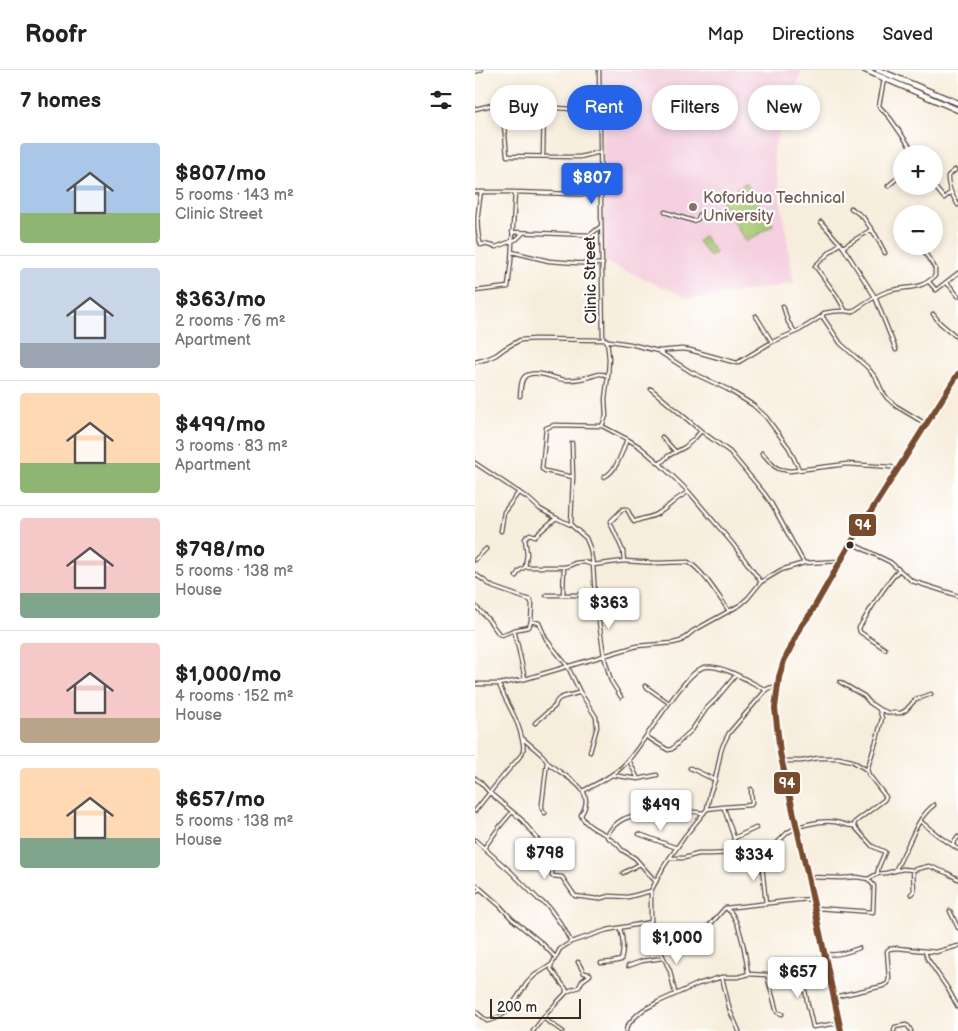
<!DOCTYPE html>
<meta charset="utf-8">
<style>
body{margin:0;font-family:"Balsamiq Sans",sans-serif;background:#f6f6f6;color:#222;height:100vh;display:flex;flex-direction:column;font-size:19px;white-space:nowrap}
*{box-sizing:border-box;margin:0}
p{font-size:16px;color:#767676}
.icon{flex:none;width:28px;height:28px;fill:none;stroke:currentColor;stroke-width:2;stroke-linecap:round;stroke-linejoin:round}
.map{position:relative;flex:1;overflow:hidden}
.drawer{display:flex;flex-direction:column;background:#fff;width:475px}
.drawer>*{flex:none}
.hud{position:absolute;left:15px;top:15px;width:392px;height:45px;display:flex;gap:10px}
.tools{position:absolute;left:418px;top:75px;display:grid;gap:10px}
.tools a{display:grid;place-items:center;width:50px;height:50px;border-radius:50%;background:#fff;box-shadow:0 2px 8px #0003;font-size:25px}
.scale{position:absolute;left:15px;bottom:12px;width:91px;box-sizing:border-box;padding-left:5px;border:2px solid #3b2a1e;border-top:0;font-size:14px;line-height:18px;white-space:nowrap;color:#3b2a1e;-webkit-text-stroke:4px #fff;paint-order:stroke}
.price{position:absolute;translate:-50% -42px;padding:0 11px;border-radius:5px;background:#fff;color:#222;font-size:16px;line-height:32px;filter:drop-shadow(0 1px 2px #0008)}
.price::after{content:'';position:absolute;left:50%;top:30px;width:15px;height:11px;margin-left:-8px;background:inherit;clip-path:polygon(0 0,100% 0,50% 100%)}
.price.selected{background:#2563eb;color:#fff}
ul{padding:0;list-style:none}
li{display:flex;align-items:center;gap:15px;height:125px;padding:0 20px}
li+li{border-top:1px solid #e0e0e0}
li span{display:grid;place-items:center;flex:none;width:140px;height:100px;border-radius:5px;color:#555}
li>.icon{margin-inline-start:auto}
span .icon{width:60px;height:60px;fill:#fffc;stroke-width:1}
li b{font-size:21px}
h2{display:flex;justify-content:space-between;align-items:center;height:60px;padding:0 20px;font-size:21px}
.tag{padding:0 18px;border-radius:22px;background:#fff;box-shadow:0 2px 8px #0003;font-size:18px;line-height:45px}
.tag.selected{background:#2563eb;color:#fff}
header{display:flex;align-items:center;gap:30px;box-sizing:border-box;height:70px;padding:0 25px;background:#fff;border-bottom:1px solid #e0e0e0}
header strong{font-size:24px}
nav{display:flex;gap:28px;margin-inline-start:auto;font-size:18px}
main{display:flex;flex:1;min-height:0}
.map>svg:first-child{display:block}
</style>
<header>
<strong>Roofr</strong>
<nav><a>Map</a><a>Directions</a><a>Saved</a></nav>
</header>
<main>
<section class="drawer">
<h2>7 homes<svg class="icon" aria-label="filters" viewBox="0 0 24 24"><path d="M4 7h16M4 17h16"/><circle cx="9" cy="7" r="2"/><circle cx="15" cy="17" r="2"/></svg></h2>
<ul>
<li><span style="background:linear-gradient(#a9c7e8 70%,#8fb573 0)"><svg class="icon" aria-label="home" viewBox="0 0 24 24"><path d="M3 11l9-7 9 7M6 9v11h12V9"/></svg></span><div><b>$807/mo</b><p>5 rooms · 143 m²</p><p>Clinic Street</p></div></li>
<li><span style="background:linear-gradient(#c9d6e8 75%,#9aa5b1 0)"><svg class="icon" aria-label="home" viewBox="0 0 24 24"><path d="M3 11l9-7 9 7M6 9v11h12V9"/></svg></span><div><b>$363/mo</b><p>2 rooms · 76 m²</p><p>Apartment</p></div></li>
<li><span style="background:linear-gradient(#ffd9b3 70%,#8fb573 0)"><svg class="icon" aria-label="home" viewBox="0 0 24 24"><path d="M3 11l9-7 9 7M6 9v11h12V9"/></svg></span><div><b>$499/mo</b><p>3 rooms · 83 m²</p><p>Apartment</p></div></li>
<li><span style="background:linear-gradient(#f6c9c9 75%,#7fa58c 0)"><svg class="icon" aria-label="home" viewBox="0 0 24 24"><path d="M3 11l9-7 9 7M6 9v11h12V9"/></svg></span><div><b>$798/mo</b><p>5 rooms · 138 m²</p><p>House</p></div></li>
<li><span style="background:linear-gradient(#f6c9c9 75%,#b9a48a 0)"><svg class="icon" aria-label="home" viewBox="0 0 24 24"><path d="M3 11l9-7 9 7M6 9v11h12V9"/></svg></span><div><b>$1,000/mo</b><p>4 rooms · 152 m²</p><p>House</p></div></li>
<li><span style="background:linear-gradient(#ffd9b3 70%,#7fa58c 0)"><svg class="icon" aria-label="home" viewBox="0 0 24 24"><path d="M3 11l9-7 9 7M6 9v11h12V9"/></svg></span><div><b>$657/mo</b><p>5 rooms · 138 m²</p><p>House</p></div></li>
</ul>
</section>
<div class="map">
<svg width="483" height="961" viewBox="0 0 483 961">
<rect width="100%" height="100%" fill="#fff"/>
<filter id="ink" filterUnits="userSpaceOnUse"><feTurbulence type="fractalNoise" baseFrequency=".02" numOctaves="2"/><feDisplacementMap in="SourceGraphic" scale="10" xChannelSelector="R" yChannelSelector="G"/><feConvolveMatrix kernelMatrix="1 2 1 2 8 2 1 2 1" color-interpolation-filters="sRGB"/></filter>
<filter id="wash" filterUnits="userSpaceOnUse"><feTurbulence type="fractalNoise" baseFrequency=".0096" numOctaves="4" result="noise"/><feDisplacementMap in="SourceGraphic" scale="20" xChannelSelector="R" yChannelSelector="G"/><feGaussianBlur stdDeviation="1.12" result="paint"/><feColorMatrix in="noise" values="0 0 0 0 0 0 0 0 0 0 0 0 0 0 0 0 0 1.4 0 .05"/><feComposite in="paint" operator="in"/></filter>
<g filter="url(#wash)">
<rect width="100%" height="100%" fill="#f7eddc"/>
<!-- built -->
<path fill="#f4cfde" d="M 126,0 L 327,0 L 315,31 L 298,81 L 319,214 L 216,229 L 130,192 Z"/>
<!-- green -->
<path fill="#a8ca73" stroke="#727a48" d="M 271,113 L 298,155 L 271,172 L 244,129 Z
M 229,166 L 241,183 L 235,187 L 223,171 Z"/>
</g>
<g filter="url(#ink)">
<g fill="none" stroke-linecap="round" stroke-linejoin="round">
<defs>
<path id="minor" d="M 124,0 C 125,90 126,180 128,270
M 0,2 L 6,0
M 409,9 L 404,36 L 415,48 L 440,84
M 27,34 L 32,86 L 105,87 L 125,82
M 0,39 L 17,35 L 27,34 L 96,39 L 125,39
M 30,46 L 36,36
M 68,86 L 69,38
M 480,100 L 473,106 C 472,116 478,127 483,135
M 413,116 L 426,105
M 459,116 L 469,128 L 476,122
M 0,122 L 40,122 L 126,125
M 6,122 C 3,140 0,158 6,175 L 9,174 L 21,177 L 42,169 L 48,163
M 376,138 L 388,147 L 401,166 L 410,183
M 190,142 L 218,151 L 223,149 L 225,144
M 346,152 L 368,177 L 400,227 L 421,280
M 37,162 L 115,165 L 125,157
M 365,173 L 340,196 L 362,226 L 370,240
M 368,177 L 397,159
M 37,182 L 74,191 L 101,193 L 128,194
M 454,212 L 461,220 L 483,203
M 471,213 L 475,216 L 483,226
M 0,221 L 33,217 L 36,191 L 40,122
M 308,236 L 313,252 L 320,262
M 458,244 L 465,253 L 483,268
M 281,246 L 297,272
M 347,246 L 349,243 C 359,241 367,240 377,242 C 387,235 399,226 411,222 C 431,215 443,222 460,206 L 460,198 L 446,177
M 132,270 L 134,289 L 133,306
M 183,281 L 216,302 L 252,319 L 278,335 L 291,347 L 314,378 L 324,399
M 0,292 L 12,289 L 21,285 L 29,279 L 45,270 L 61,269 L 128,270 L 155,274 L 183,281 L 207,279 L 215,280 L 262,293 L 297,272 L 325,260 L 347,246 L 366,274 L 392,297 L 401,308 L 407,321 L 412,328 L 421,336 L 451,354
M 176,319 L 226,361 L 255,382 L 289,423 L 296,433 L 329,493
M 45,326 C 46,320 45,308 52,305 C 64,300 79,309 91,310 C 98,310 107,309 114,307 C 118,306 122,304 125,304 C 128,304 131,305 133,306 L 130,329 L 131,346 L 127,356
M 187,367 L 200,381
M 97,373 L 98,407
M 287,383 L 299,396 L 304,399 L 315,401 L 372,394 L 416,397 L 422,399
M 0,393 L 54,429 L 65,439 L 81,448 L 96,455 L 111,468 L 115,478 L 118,495 L 120,525 L 129,586 L 136,611 L 146,627
M 185,394 L 193,386 L 210,377 L 220,368 L 226,361
M 129,407 C 142,401 147,382 152,369
M 96,455 L 98,407 L 70,401 L 67,399 L 71,358 L 79,355 L 127,356 L 152,369 L 165,377 L 185,394 L 214,422 L 258,474 L 286,512
M 26,461 L 29,442 L 44,422
M 376,473 L 415,492 L 437,511 L 478,524 L 483,526
M 0,490 L 11,479
M 149,491 L 148,481 L 135,452 L 148,439 L 152,439 L 159,452 C 166,448 175,448 182,444 C 193,438 201,427 214,422
M 50,497 L 52,484 L 50,469 L 52,466 L 55,464 L 60,466 L 81,448
M 0,504 L 18,517 L 55,530 L 57,534 L 56,551
M 41,506 L 44,501 L 50,497 L 89,497 L 94,496 L 100,493 L 109,492 L 118,495 L 149,491 L 182,493 L 213,492 C 228,500 244,527 254,541
M 71,525 L 120,525
M 88,525 L 89,497
M 0,536 L 12,548 L 24,564 L 27,565 L 39,560 L 42,572 L 50,609
M 39,560 L 54,557 L 56,551 L 64,553 L 71,569 L 93,597 L 105,622 L 121,647 L 122,657 L 115,682
M 410,579 L 385,562 L 384,558 C 396,538 408,518 424,500
M 365,612 L 389,626 L 395,633 L 404,639 L 407,648 L 403,665 L 392,700
M 0,614 L 24,614 L 50,609 L 162,576 L 198,573 L 206,571 L 218,561 L 265,535 L 273,528 L 286,512 L 306,500 L 329,493 L 366,491
M 170,616 L 194,633
M 404,639 L 414,643 L 426,643 L 431,640 L 440,630 L 456,624
M 60,653 L 80,636 C 82,624 96,627 105,622
M 172,667 L 193,680 L 197,679 L 207,669 L 217,660 L 231,639 L 241,629 L 261,605
M 47,668 C 54,674 62,680 68,686 C 70,688 71,691 73,693 C 88,707 124,718 106,745 C 110,755 122,761 132,765
M 154,690 L 163,709
M 308,691 L 327,691 L 343,688 L 364,688 L 377,691 L 392,700 L 394,705 L 411,727 L 409,730 L 380,752 L 379,756
M 215,698 L 240,710
M 137,705 L 163,709 L 182,705
M 0,708 L 6,713 L 15,723 L 47,750 L 72,781 L 77,789 L 77,806 L 87,807 L 100,826 L 123,829 L 134,826 L 153,827 L 176,821
M 108,721 C 122,713 139,706 150,694 C 168,676 210,600 230,597 C 247,594 275,612 291,620
M 248,737 L 276,735 L 277,733 L 276,719
M 232,739 L 248,737 L 249,738 L 259,768 L 258,774 L 261,782
M 0,741 L 24,711 L 47,684 C 50,678 48,674 47,669 C 43,647 31,634 24,614
M 70,743 L 67,739 L 67,734 L 72,692
M 445,751 L 465,767 L 483,779
M 164,764 L 202,778
M 259,768 L 281,758
M 0,770 L 36,802 L 63,829 L 73,836 L 88,857 L 96,872
M 477,775 L 483,767
M 9,778 L 26,755 L 37,742
M 286,786 L 291,834
M 196,788 L 209,788 L 223,784 L 235,784 L 261,783 L 274,783 L 286,786 C 296,781 304,771 312,763 C 322,755 347,750 360,752 C 367,753 371,756 379,756 L 397,776 L 410,782 L 404,796 L 402,804
M 420,801 C 423,795 426,789 429,783 C 438,766 443,747 459,735
M 148,803 L 165,794
M 333,807 L 367,808 L 382,807 L 393,809 L 402,804 L 411,803 L 428,799 L 438,800 L 454,796 L 472,803 L 483,809
M 181,812 L 160,788 L 147,780 L 142,774 L 132,767 C 134,758 146,749 154,747 C 162,745 170,744 178,744 C 195,742 211,740 229,743
M 0,814 L 24,835 L 37,849 L 68,874 L 80,887
M 0,822 L 5,819
M 436,824 L 439,821 L 438,800
M 341,838 L 398,842 L 399,816 L 393,809
M 252,839 C 265,847 271,888 273,903
M 475,841 L 483,858
M 176,852 L 181,859 L 185,880 L 195,901 L 200,923
M 183,872 L 203,867 L 208,863 L 221,863 L 228,861 L 233,857 L 250,838 L 323,830 L 337,829
M 450,881 L 452,888 L 473,919 L 483,937
M 351,884 C 361,886 374,882 384,878
M 126,893 L 137,892 L 146,890 C 149,880 148,868 145,858
M 153,896 L 167,891 L 188,888
M 326,897 L 332,931 L 338,957 L 364,953
M 292,905 L 301,939 L 302,942 L 307,944
M 247,907 L 255,941 L 264,961
M 91,922 L 104,917 L 107,911 L 115,905 L 115,904 L 109,903 L 103,892
M 359,927 L 408,916 L 413,913 L 414,908 L 412,881 L 414,879 L 422,878 L 461,882 L 483,876
M 0,941 L 12,951 C 20,951 27,945 33,941 L 52,913 L 60,905 L 76,895
M 68,948 L 87,961
M 58,961 L 72,943 L 91,923 L 91,919 L 76,899 L 76,896 L 85,879 L 96,872 L 132,860 L 176,852 L 176,821 L 189,796 L 210,766 L 232,739 L 235,723 L 240,710 L 246,681 L 248,675 L 254,663 L 291,620 L 294,618 L 303,616
M 151,961 L 152,956 L 160,947 L 168,940 L 183,932 L 223,914 L 247,907 L 263,907 L 273,904 L 292,905 L 326,897 L 350,889
M 419,961 L 420,957 L 431,955 L 433,956 L 436,961"/>
<path id="trunk" d="M 390,0 L 483,40
M 403,0 L 483,33
M 366,961 L 333,807 L 305,683 L 300,638 L 304,607 L 309,591 L 327,555 L 336,543 L 376,473 L 483,304"/>
</defs>
<!-- minor casing -->
<use href="#minor" stroke="#57473a" stroke-width="5"/>
<!-- trunk casing -->
<use href="#trunk" stroke="#57473a" stroke-width="7"/>
<!-- minor -->
<use href="#minor" stroke="#fff" stroke-width="2.5"/>
<!-- trunk -->
<use href="#trunk" stroke="#fff" stroke-width="4.5"/>
<defs>
<path id="bus-1" d="M 366,961 L 333,807 L 305,683 L 300,638 L 304,607 L 309,591 L 327,555 L 336,543 L 376,473 L 483,304"/>
</defs>
<!-- bus-1 casing -->
<use href="#bus-1" stroke="#fff" stroke-width="10"/>
<!-- bus-1 -->
<use href="#bus-1" stroke="#7a4b2a" stroke-width="6"/>
</g>
</g>
<!-- markers -->
<circle fill="#8d6e63" stroke="#fff" stroke-width="2" cx="218" cy="137" r="5"/>
<circle fill="#3b2a1e" stroke="#fff" stroke-width="2" cx="375" cy="475" r="4.5"/>
<g text-anchor="middle" dominant-baseline="central" stroke-width="4.5" stroke-linejoin="round" paint-order="stroke">
<!-- education labels -->
<g font-size="16" fill="#785e54" stroke="#fff" text-anchor="start">
<text x="228" y="128">Koforidua Technical<tspan x="228" dy="18">University</tspan></text>
</g>
<!-- street labels -->
<g font-size="16" fill="#3b2a1e" stroke="#fff">
<text transform="translate(116 210) rotate(-91)">Clinic Street</text>
</g>
</g>
<g stroke="#fff" stroke-width="2">
<rect x="373" y="443" width="29" height="24" rx="5" fill="#7a4b2a"/>
<rect x="298" y="701" width="28" height="24" rx="5" fill="#7a4b2a"/>
</g>
<g font-size="14" text-anchor="middle" font-weight="bold" fill="#fff">
<text x="388" y="460">94</text>
<text x="312" y="718">94</text>
</g>
</svg>
<div class="tools">
<a>+</a>
<a>−</a>
</div>
<div class="scale">200 m</div>
<b class="price selected" style="left:117px;top:135px">$807</b>
<b class="price" style="left:134px;top:560px">$363</b>
<b class="price" style="left:186px;top:762px">$499</b>
<b class="price" style="left:70px;top:810px">$798</b>
<b class="price" style="left:279px;top:812px">$334</b>
<b class="price" style="left:202px;top:895px">$1,000</b>
<b class="price" style="left:323px;top:929px">$657</b>
<div class="hud">
<a class="tag">Buy</a>
<a class="tag selected">Rent</a>
<a class="tag">Filters</a>
<a class="tag">New</a>
</div>
</div>
</main>
